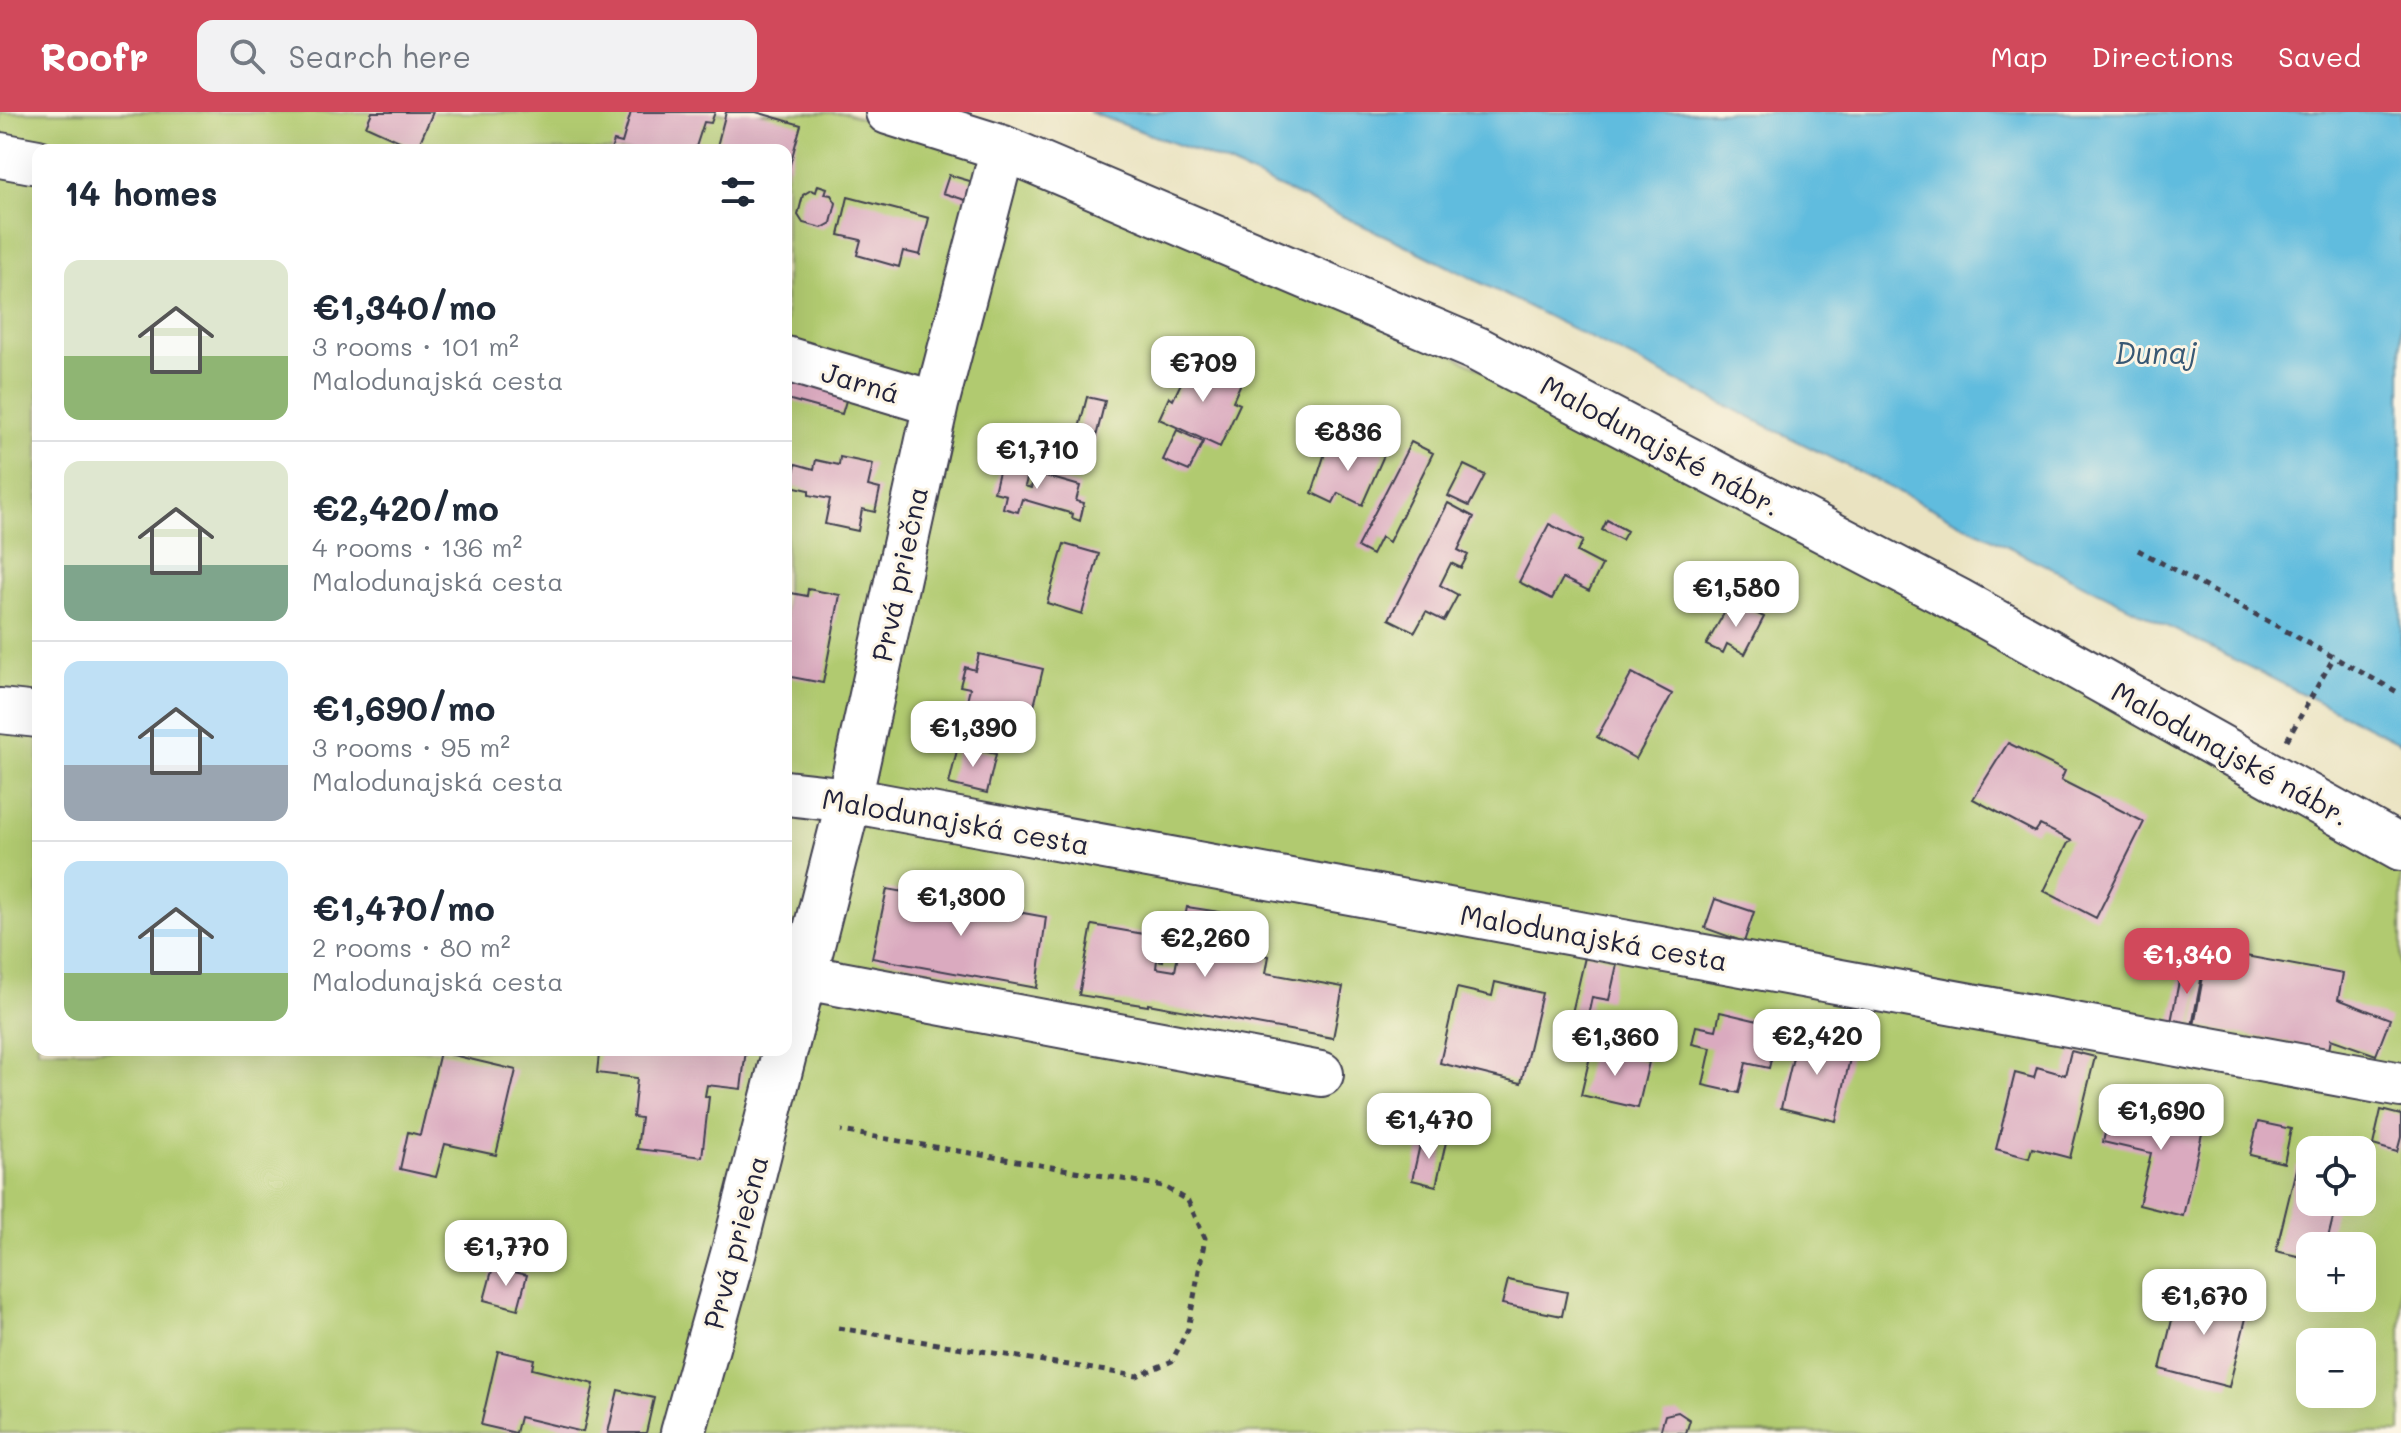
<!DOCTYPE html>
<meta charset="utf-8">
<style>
body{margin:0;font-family:Mali,sans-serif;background:#f2f2f3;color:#1f2937;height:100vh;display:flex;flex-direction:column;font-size:30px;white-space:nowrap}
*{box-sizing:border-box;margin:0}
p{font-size:26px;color:#747a83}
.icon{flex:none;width:44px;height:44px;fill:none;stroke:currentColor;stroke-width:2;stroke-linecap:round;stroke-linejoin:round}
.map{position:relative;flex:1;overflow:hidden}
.sheet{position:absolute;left:32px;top:32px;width:760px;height:912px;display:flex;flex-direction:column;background:#fff;border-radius:16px;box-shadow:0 8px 32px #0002}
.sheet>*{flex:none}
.tools{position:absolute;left:2296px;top:1024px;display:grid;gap:16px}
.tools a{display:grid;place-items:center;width:80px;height:80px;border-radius:16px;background:#fff;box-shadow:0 8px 32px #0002;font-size:40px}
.price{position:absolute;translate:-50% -68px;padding:0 18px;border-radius:16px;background:#fff;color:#222;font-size:26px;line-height:52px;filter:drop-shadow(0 2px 4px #0008)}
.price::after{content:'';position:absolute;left:50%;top:48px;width:24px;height:18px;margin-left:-12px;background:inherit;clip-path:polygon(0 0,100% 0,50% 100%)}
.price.on{background:#d1495b;color:#fff}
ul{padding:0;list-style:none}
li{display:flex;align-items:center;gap:24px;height:200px;padding:0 32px}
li+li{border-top:2px solid #e0e1e3}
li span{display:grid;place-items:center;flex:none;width:224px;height:160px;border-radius:16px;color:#555}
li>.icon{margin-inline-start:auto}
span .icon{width:96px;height:96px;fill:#fffc;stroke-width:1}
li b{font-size:34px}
h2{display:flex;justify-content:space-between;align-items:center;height:96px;padding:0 32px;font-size:34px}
header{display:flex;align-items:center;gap:48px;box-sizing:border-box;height:112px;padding:0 40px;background:#d1495b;color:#fff}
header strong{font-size:38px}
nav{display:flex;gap:44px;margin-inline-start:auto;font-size:28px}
.search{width:560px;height:72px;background:#f2f2f3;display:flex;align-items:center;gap:20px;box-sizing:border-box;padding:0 28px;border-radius:16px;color:#747a83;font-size:30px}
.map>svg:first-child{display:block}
</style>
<header>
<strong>Roofr</strong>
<div class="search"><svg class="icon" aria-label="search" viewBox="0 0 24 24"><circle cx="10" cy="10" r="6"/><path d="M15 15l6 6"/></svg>Search here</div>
<nav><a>Map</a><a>Directions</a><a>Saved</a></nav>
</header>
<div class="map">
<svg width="2401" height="1321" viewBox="0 0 2401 1321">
<rect width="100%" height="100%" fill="#fcf5e5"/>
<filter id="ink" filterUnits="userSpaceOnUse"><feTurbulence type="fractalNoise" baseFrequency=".0125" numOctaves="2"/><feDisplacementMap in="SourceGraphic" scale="16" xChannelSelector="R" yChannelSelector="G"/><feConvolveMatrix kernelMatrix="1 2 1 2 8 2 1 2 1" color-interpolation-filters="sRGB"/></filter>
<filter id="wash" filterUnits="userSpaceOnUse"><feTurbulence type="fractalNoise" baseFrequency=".006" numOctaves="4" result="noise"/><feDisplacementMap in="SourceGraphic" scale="32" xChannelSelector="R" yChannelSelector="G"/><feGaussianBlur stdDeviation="1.8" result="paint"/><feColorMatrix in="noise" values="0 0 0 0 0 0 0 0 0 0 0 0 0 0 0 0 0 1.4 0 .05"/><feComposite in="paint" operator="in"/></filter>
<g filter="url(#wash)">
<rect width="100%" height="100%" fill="#eae3c1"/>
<!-- green -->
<path fill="#b1ca6f" stroke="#6a7655" stroke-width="2" fill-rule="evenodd" d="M 0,0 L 846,1 L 1001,50 L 1375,203 L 1951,498 L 2401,754 L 2401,1321 L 0,1321 ZM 38,38 L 786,38 L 786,938 L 38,938 ZM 2310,1038 L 2362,1038 L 2362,1090 L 2310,1090 ZM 2310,1134 L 2362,1134 L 2362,1186 L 2310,1186 ZM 2310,1230 L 2362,1230 L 2362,1282 L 2310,1282 Z"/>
<!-- water -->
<path fill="#60bcde" stroke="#416f8c" stroke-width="2" d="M 1089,0 L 2401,0 L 2401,631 L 1401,131 L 1222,49 Z"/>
<g id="blocks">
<!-- building -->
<path fill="#daaabf" d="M 372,0 L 433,0 L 417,37 L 366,14 Z
M 631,0 L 715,0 L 711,11 L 704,10 L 695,38 L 611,38 L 614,29 L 622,31 Z
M 726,0 L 756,0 L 801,13 L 787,63 L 786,38 L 716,38 Z
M 949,63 L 980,72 L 975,91 L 943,81 Z
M 818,73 L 827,76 L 825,82 L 831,83 L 836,91 L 831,111 L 822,116 L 803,111 L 798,103 L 803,83 L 811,78 L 816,80 Z
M 848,85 L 929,106 L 920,143 L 903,139 L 899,155 L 857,143 L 861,128 L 839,123 Z
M 1192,248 L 1241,271 L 1233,289 L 1240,292 L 1220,335 L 1159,307 L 1169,285 L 1173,288 Z
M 793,266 L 848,282 L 842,302 L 787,287 Z
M 1087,285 L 1105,289 L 1094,333 L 1076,328 Z
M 1177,318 L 1203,330 L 1189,359 L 1163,348 Z
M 1358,328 L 1385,341 L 1362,393 L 1338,381 L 1333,391 L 1312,381 L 1328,332 L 1351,343 Z
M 1411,330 L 1433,341 L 1389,430 L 1381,425 L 1372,443 L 1357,435 Z
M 840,345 L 873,352 L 868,374 L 880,377 L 875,400 L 862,397 L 858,419 L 825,412 L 830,387 L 809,383 L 809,378 L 791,374 L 796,352 L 814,357 L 816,348 L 839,353 Z
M 1001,351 L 1029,359 L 1025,374 L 1031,376 L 1035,361 L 1080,374 L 1076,389 L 1084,391 L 1080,409 L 1072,406 L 1073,402 L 1022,387 L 1018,400 L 1003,396 L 1006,383 L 994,380 Z
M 1464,353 L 1485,363 L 1469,394 L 1448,384 Z
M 1448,391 L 1474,405 L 1458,438 L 1468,443 L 1461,456 L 1451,451 L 1440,473 L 1458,483 L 1444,509 L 1426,500 L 1415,520 L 1389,507 Z
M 1607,408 L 1627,419 L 1622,428 L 1602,418 Z
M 1549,412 L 1583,429 L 1577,440 L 1602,453 L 1589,479 L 1563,466 L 1552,487 L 1519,470 Z
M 1064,432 L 1099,442 L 1082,502 L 1047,491 Z
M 808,477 L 840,483 L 823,571 L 786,564 L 786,480 L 807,484 Z
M 1731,489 L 1764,505 L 1745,542 L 1727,532 L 1723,541 L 1706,533 Z
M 979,542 L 1043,557 L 1027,623 L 963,608 L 970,576 L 960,574 L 965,555 L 975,558 Z
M 1632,561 L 1672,582 L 1636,647 L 1597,625 Z
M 2008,631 L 2065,659 L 2061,668 L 2144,710 L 2096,806 L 2044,779 L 2068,731 L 2072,729 L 2040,713 L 2035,720 L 1973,687 Z
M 958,634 L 996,642 L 987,681 L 949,672 Z
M 887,777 L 1046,805 L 1037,876 L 872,846 Z
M 1715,787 L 1754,800 L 1744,830 L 1705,816 Z
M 1187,795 L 1220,800 L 1214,834 L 1269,844 L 1266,861 L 1343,875 L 1333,926 L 1148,892 L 1148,894 L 1079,883 L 1092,813 L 1161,825 L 1159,833 L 1165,834 L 1163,849 L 1157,848 L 1156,856 L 1175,859 Z
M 2208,837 L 2343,862 L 2338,887 L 2390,907 L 2376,943 L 2331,927 L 2329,938 L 2194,914 Z
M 1586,841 L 1618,848 L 1609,888 L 1592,885 L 1588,904 L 1572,901 Z
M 2182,854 L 2203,858 L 2192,914 L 2171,910 Z
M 1495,870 L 1542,881 L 1521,971 L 1440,951 L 1457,876 L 1492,884 Z
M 1720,900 L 1779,914 L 1769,956 L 1746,951 L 1739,981 L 1703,973 L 1711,936 L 1692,932 L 1696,914 L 1716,918 Z
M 1799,920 L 1853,933 L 1836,1009 L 1781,996 Z
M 1592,936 L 1649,950 L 1638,996 L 1581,983 Z
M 587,938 L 746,938 L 741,977 L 707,973 L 705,984 L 709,985 L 702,1045 L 637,1037 L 641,1006 L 633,1005 L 637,966 L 597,961 L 599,942 Z
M 2071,939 L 2095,945 L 2070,1046 L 2032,1036 L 2029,1046 L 1996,1037 L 2015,961 L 2034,966 L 2037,955 L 2065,963 Z
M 440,940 L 516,958 L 496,1043 L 445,1032 L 436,1065 L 400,1057 L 408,1020 L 420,1023 Z
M 2143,995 L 2171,1002 L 2169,1009 L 2180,1012 L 2184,995 L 2207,1000 L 2183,1104 L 2139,1093 L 2151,1041 L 2103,1030 L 2111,996 L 2141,1003 Z
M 2381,998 L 2401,1003 L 2401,1025 L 2397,1040 L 2373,1033 Z
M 2258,1010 L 2291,1017 L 2284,1051 L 2250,1043 Z
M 1422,1024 L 1446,1030 L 1436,1074 L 1412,1068 Z
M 2297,1053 L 2310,1057 L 2310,1090 L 2337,1090 L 2326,1134 L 2310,1134 L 2310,1147 L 2276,1139 Z
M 493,1155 L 527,1163 L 518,1197 L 484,1188 Z
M 1508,1168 L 1567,1180 L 1562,1204 L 1502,1192 Z
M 2180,1175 L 2249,1194 L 2229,1275 L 2160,1257 Z
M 498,1239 L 534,1247 L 532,1257 L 594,1272 L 583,1320 L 520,1305 L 516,1321 L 481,1313 Z
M 618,1278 L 654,1286 L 646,1321 L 608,1321 Z
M 1678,1300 L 1690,1308 L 1686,1321 L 1660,1321 L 1665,1303 Z"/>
</g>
</g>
<g filter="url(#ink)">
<use href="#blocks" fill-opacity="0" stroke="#403f4f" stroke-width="2"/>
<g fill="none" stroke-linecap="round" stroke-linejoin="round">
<defs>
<path id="minor" d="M 888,0 L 1003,36 L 1477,237 L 1957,488 L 2401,736
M 0,43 L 38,50
M 786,247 L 936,292
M 0,599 L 38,603
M 786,681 L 849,688 L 2401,973
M 804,865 L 1321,962
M 786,935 L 849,688 L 936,292 L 1003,36
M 683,1321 L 734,1139 L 785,938"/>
</defs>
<!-- minor casing -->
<use href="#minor" stroke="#403f4f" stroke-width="48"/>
<!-- path -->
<path stroke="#403f4f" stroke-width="5" stroke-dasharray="6 6" stroke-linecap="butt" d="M 2138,438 L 2401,582
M 2287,628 L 2334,545
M 838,1216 L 1137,1264 L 1172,1249 L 1188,1217 L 1205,1126 L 1188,1089 L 1163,1074 L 841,1019"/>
<!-- minor -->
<use href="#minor" stroke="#fff" stroke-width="44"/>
</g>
</g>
<g text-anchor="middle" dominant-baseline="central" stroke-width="6" stroke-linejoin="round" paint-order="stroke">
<!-- street labels -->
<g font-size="28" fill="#22223b" stroke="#fcf5e5">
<text transform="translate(861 270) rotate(17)">Jarná</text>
<text transform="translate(1661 333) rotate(28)">Malodunajské nábr.</text>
<text transform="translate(899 462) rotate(-78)">Prvá priečna</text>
<text transform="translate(2231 641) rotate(29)">Malodunajské nábr.</text>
<text transform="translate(956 709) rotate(10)">Malodunajská cesta</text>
<text transform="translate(1594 825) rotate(10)">Malodunajská cesta</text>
<text transform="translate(735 1130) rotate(-75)">Prvá priečna</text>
</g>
<!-- water labels -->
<g font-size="30" font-style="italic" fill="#385874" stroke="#fcf5e5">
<text x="2156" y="240">Dunaj</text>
</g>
</g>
</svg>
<div class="tools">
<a><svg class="icon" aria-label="locate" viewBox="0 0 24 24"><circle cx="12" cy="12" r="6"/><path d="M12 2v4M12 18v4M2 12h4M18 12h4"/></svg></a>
<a>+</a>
<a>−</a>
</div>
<b class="price" style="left:1203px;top:292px">€709</b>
<b class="price" style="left:1348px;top:361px">€836</b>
<b class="price" style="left:1037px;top:379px">€1,710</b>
<b class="price" style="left:1736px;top:517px">€1,580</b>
<b class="price" style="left:973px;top:657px">€1,390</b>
<b class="price" style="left:961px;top:826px">€1,300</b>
<b class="price" style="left:1205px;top:867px">€2,260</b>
<b class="price on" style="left:2187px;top:884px">€1,340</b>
<b class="price" style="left:1817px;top:965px">€2,420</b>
<b class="price" style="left:1615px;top:966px">€1,360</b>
<b class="price" style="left:2161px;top:1040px">€1,690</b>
<b class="price" style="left:1429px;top:1049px">€1,470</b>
<b class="price" style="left:506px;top:1176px">€1,770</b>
<b class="price" style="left:2204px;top:1225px">€1,670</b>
<section class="sheet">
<h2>14 homes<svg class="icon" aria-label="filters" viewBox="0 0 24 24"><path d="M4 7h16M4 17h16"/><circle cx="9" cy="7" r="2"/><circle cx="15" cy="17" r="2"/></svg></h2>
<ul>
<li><span style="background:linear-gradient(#dfe7d0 60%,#8fb573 0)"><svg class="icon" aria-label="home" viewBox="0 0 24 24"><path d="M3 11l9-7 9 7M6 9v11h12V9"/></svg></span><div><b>€1,340/mo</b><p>3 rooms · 101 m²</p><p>Malodunajská cesta</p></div></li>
<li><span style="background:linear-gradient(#dfe7d0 65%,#7fa58c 0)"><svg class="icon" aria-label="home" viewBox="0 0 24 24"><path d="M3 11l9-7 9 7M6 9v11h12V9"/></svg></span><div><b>€2,420/mo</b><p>4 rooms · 136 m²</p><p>Malodunajská cesta</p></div></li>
<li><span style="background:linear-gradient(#bfe0f5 65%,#9aa5b1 0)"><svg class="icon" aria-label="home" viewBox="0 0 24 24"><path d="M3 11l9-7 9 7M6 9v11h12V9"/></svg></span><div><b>€1,690/mo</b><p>3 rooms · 95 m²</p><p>Malodunajská cesta</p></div></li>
<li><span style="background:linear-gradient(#bfe0f5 70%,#8fb573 0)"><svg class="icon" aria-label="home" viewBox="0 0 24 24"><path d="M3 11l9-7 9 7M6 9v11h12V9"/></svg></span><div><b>€1,470/mo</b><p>2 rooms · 80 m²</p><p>Malodunajská cesta</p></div></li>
</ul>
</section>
</div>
